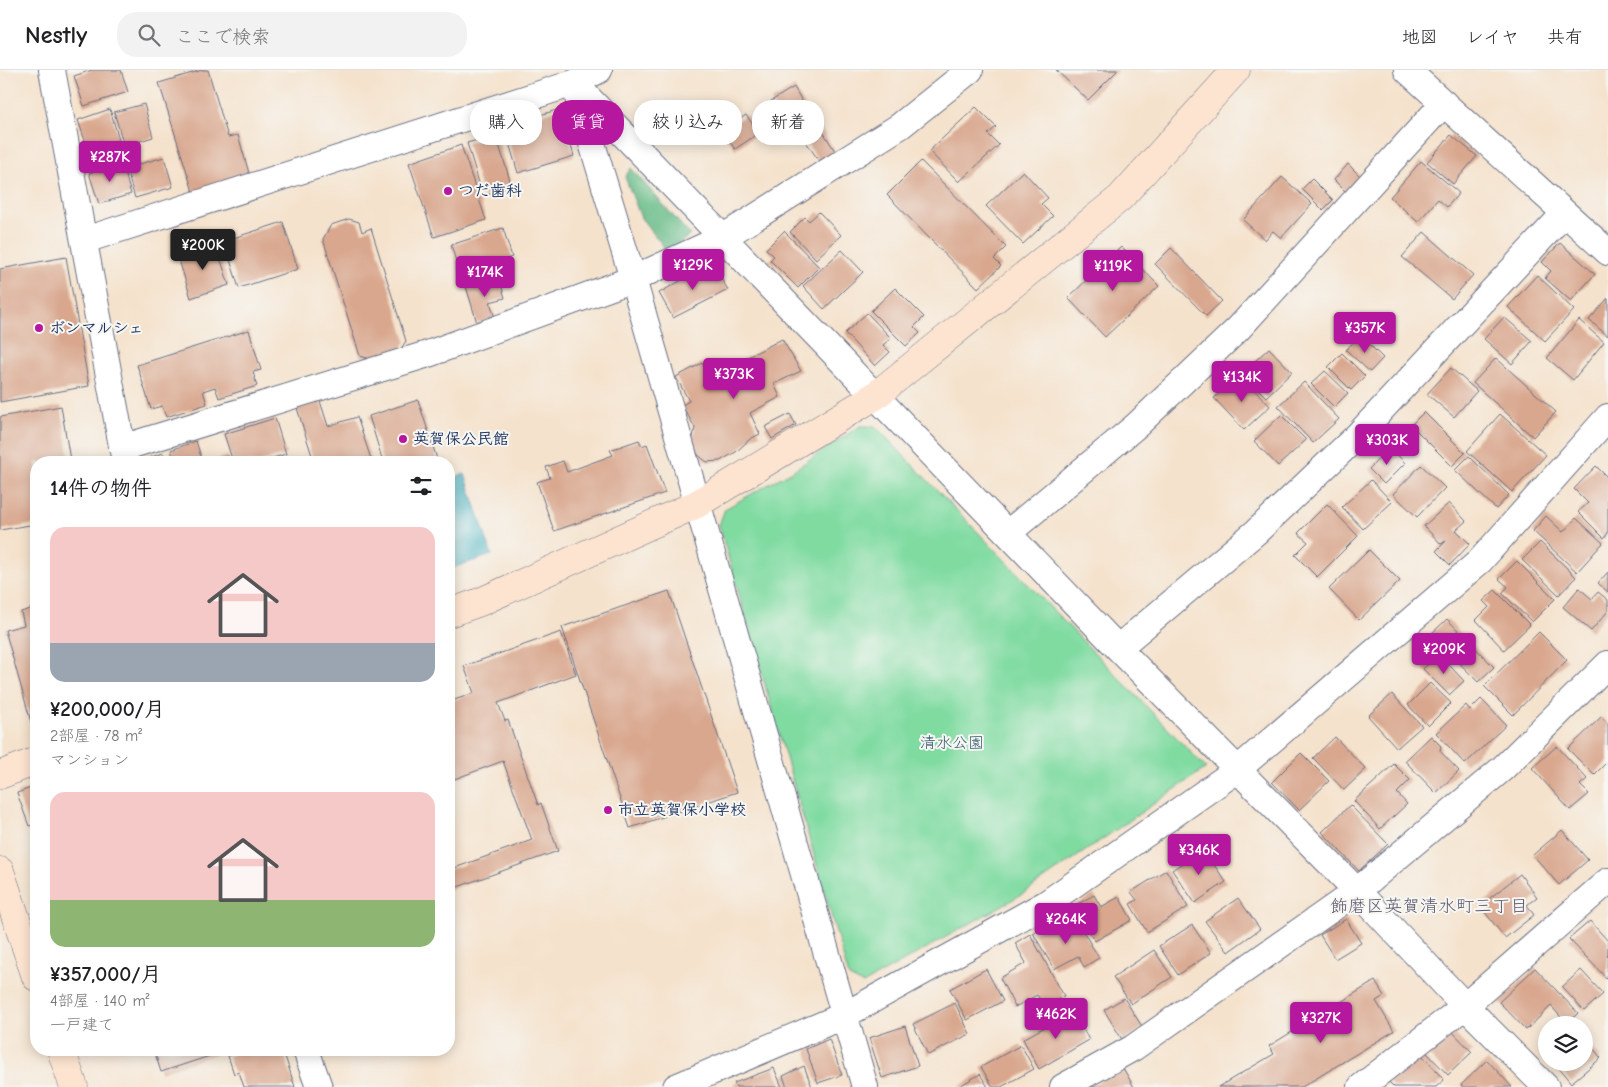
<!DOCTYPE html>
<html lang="ja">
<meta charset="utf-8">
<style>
body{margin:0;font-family:"Comic Neue","Klee One",sans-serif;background:#f2f2f2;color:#202124;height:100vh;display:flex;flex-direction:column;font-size:19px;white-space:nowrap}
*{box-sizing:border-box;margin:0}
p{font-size:16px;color:#757577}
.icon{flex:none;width:28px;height:28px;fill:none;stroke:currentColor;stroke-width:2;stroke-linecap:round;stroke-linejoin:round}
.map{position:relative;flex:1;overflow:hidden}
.side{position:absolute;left:30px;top:386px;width:425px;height:600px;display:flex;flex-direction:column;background:#fff;border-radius:20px;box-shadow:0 2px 12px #0003}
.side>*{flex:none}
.banner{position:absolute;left:470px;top:30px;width:475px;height:45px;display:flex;gap:10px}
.buttons{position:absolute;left:1538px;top:946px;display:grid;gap:10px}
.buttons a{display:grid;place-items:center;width:55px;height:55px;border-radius:50%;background:#fff;box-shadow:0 2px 12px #0003;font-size:25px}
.price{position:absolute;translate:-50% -42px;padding:0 11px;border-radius:5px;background:#b5179e;color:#fff;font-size:16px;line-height:32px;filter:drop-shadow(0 1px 2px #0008)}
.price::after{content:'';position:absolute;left:50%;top:30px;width:15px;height:11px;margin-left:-8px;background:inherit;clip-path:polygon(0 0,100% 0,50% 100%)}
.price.on{background:#222;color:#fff}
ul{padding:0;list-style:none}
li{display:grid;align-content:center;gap:10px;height:265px;padding:0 20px}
li span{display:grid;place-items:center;height:155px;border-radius:15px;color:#555}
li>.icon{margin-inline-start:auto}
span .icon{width:90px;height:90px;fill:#fffc;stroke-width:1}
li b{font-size:21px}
h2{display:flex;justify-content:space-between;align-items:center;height:60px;padding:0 20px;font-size:21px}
.tag{padding:0 18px;border-radius:20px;background:#fff;box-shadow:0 2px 12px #0003;font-size:18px;line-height:45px}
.tag.on{background:#b5179e;color:#fff}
header{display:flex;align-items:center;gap:30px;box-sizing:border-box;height:70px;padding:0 25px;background:#fff;border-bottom:1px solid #e0e0e0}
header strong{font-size:24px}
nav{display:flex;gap:28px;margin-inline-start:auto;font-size:18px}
.search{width:350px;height:45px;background:#f2f2f2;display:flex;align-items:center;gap:12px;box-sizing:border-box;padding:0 18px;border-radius:20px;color:#757577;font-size:19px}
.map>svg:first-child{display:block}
</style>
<header>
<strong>Nestly</strong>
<div class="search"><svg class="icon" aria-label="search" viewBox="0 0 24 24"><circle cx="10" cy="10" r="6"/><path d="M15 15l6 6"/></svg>ここで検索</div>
<nav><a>地図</a><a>レイヤ</a><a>共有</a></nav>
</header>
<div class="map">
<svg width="1608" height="1017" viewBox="0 0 1608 1017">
<rect width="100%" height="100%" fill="#f6f6f2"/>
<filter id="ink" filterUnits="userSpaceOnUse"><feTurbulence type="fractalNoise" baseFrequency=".02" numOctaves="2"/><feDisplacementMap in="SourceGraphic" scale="10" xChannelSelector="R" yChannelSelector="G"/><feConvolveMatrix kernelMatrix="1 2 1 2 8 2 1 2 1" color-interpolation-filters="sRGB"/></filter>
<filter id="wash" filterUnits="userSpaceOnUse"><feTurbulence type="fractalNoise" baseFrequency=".0096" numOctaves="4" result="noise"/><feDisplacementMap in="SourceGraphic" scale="20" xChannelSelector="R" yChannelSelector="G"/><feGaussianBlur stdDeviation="1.12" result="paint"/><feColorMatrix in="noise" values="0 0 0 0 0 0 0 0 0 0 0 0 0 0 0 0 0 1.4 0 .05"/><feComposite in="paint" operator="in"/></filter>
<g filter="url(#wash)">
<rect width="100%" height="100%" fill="#f5e2cc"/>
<!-- green -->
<path fill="#80dba1" stroke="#4e8580" d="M 860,356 L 875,356 L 1206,698 L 1024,823 L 863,914 L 849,907 L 719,455 L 725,439 L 794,400 Z"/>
<!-- forest -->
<path fill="#68bb87" stroke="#427572" d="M 631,98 L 690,165 L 668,182 L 641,148 L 625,107 Z"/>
<!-- water -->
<path fill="#40aebe" stroke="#2e6e8e" d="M 465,404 L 492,485 L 449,499 L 449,409 Z"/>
<g id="blocks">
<!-- building -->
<path fill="#d9a78e" d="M 92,0 L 121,0 L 128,22 L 84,36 L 74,6 Z
M 202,0 L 208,0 L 228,67 L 238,65 L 251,110 L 195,128 L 159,13 Z
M 1056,0 L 1118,0 L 1088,30 Z
M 794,17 L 806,38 L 782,52 L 771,31 Z
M 144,34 L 153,67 L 124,76 L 114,42 Z
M 976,37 L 996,57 L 988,64 L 999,75 L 959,112 L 929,81 Z
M 110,39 L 119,70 L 88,80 L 78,50 Z
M 560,39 L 574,86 L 518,103 L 504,56 Z
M 746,45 L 759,63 L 735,79 L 722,61 Z
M 817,52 L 835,81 L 819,91 L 800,63 Z
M 496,65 L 512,117 L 483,126 L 467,73 Z
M 1451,65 L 1477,86 L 1453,114 L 1427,92 Z
M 461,75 L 486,150 L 434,167 L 409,93 Z
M 164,87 L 173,117 L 135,128 L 126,98 Z
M 921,91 L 1006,177 L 994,189 L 1001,196 L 978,218 L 887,125 Z
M 1421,91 L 1459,123 L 1447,137 L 1438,129 L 1418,152 L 1390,127 Z
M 122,93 L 131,124 L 99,134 L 89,103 Z
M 1348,94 L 1362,108 L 1348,124 L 1334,110 Z
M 1023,101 L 1048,128 L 1041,134 L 1053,146 L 1023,174 L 986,136 Z
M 1282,107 L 1312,134 L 1281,168 L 1273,161 L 1265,170 L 1243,150 Z
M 1312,109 L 1333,130 L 1323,140 L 1302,119 Z
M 819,142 L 841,165 L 816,189 L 790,162 L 805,147 L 809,151 Z
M 349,149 L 359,152 L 362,162 L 371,158 L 406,271 L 397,285 L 378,291 L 360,286 L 323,169 L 331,155 Z
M 283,152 L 298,199 L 239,218 L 224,171 Z
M 503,158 L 512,187 L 460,204 L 451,175 Z
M 784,161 L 819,197 L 798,218 L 770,190 L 774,186 L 766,179 Z
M 1424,162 L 1473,205 L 1452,229 L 1402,187 Z
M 1560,173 L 1595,204 L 1571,231 L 1545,208 L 1551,201 L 1542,192 Z
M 216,175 L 229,215 L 191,228 L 178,187 Z
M 1121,177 L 1159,216 L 1105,267 L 1068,228 Z
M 1171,178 L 1222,231 L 1206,246 L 1155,194 Z
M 842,180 L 863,202 L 824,239 L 803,216 Z
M 66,187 L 89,316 L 0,332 L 0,199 Z
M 712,193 L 728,220 L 673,248 L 659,223 Z
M 1537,205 L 1574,240 L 1545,271 L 1508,237 Z
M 499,207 L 505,228 L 490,232 L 495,248 L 477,253 L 466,216 Z
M 895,218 L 924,247 L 914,257 L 920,263 L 906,276 L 871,241 Z
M 1608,228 L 1608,266 L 1589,250 Z
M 867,243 L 891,268 L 883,275 L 890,282 L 875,296 L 845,263 Z
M 1504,247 L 1532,271 L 1512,294 L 1484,269 Z
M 1579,250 L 1604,272 L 1573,310 L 1547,288 Z
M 249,260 L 261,300 L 253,302 L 257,316 L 219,328 L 215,317 L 203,321 L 207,334 L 166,347 L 162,336 L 151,339 L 137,295 Z
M 1360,265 L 1383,288 L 1370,302 L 1346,280 Z
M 782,269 L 801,301 L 774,314 L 780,327 L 750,343 L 760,364 L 750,369 L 736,382 L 720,391 L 707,392 L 698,385 L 692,372 L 695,358 L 682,335 L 689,331 L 676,307 L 702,293 L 716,316 L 726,310 L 729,297 Z
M 1269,278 L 1292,302 L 1266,327 L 1242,303 Z
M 1342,283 L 1365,306 L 1351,320 L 1328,297 Z
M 1496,288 L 1556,342 L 1533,367 L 1473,313 Z
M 1451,298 L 1477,321 L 1454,347 L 1427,324 Z
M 1325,301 L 1348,323 L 1334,337 L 1311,314 Z
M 1243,308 L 1270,336 L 1244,360 L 1214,328 L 1232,312 L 1236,316 Z
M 1304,312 L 1339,349 L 1313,373 L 1278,336 Z
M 418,330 L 438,392 L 383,392 L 369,346 Z
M 320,331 L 328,356 L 357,347 L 372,392 L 314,392 L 297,338 Z
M 61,336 L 70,390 L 61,392 L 36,392 L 36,454 L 0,460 L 0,347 Z
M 1424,342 L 1465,383 L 1452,396 L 1411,355 Z
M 790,344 L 796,355 L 772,369 L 765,357 Z
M 1500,344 L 1546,385 L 1512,422 L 1467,381 Z
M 1281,345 L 1306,370 L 1278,396 L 1254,371 Z
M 275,348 L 286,384 L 260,392 L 233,392 L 224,364 Z
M 639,370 L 642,376 L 647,374 L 665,423 L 554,461 L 537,412 L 550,408 L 546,397 L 563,391 L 567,402 L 613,385 L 610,380 Z
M 196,371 L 202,390 L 196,392 L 175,392 L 171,380 Z
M 1390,377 L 1405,393 L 1384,414 L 1369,399 Z
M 163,383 L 166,392 L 140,392 L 140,391 Z
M 228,386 L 230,392 L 208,392 Z
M 1469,386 L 1509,425 L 1496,439 L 1455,400 Z
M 1421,395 L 1445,418 L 1417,447 L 1393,424 Z
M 1596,396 L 1608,408 L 1608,463 L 1604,468 L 1578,442 L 1588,433 L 1574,419 Z
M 1371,410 L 1392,432 L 1363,459 L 1342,437 Z
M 1449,433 L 1466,451 L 1456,460 L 1470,474 L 1450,495 L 1436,481 L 1446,471 L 1441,474 L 1424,456 Z
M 1327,434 L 1358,466 L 1317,507 L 1295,485 L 1308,472 L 1298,463 Z
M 1546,446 L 1563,462 L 1576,448 L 1603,473 L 1577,502 L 1533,461 Z
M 1540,472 L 1576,507 L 1559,525 L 1522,490 Z
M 1369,480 L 1400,511 L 1359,550 L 1329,519 Z
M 1517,491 L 1555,529 L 1532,552 L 1502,523 L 1508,517 L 1499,509 Z
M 1608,502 L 1608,522 L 1598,513 Z
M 1579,518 L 1592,529 L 1598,522 L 1608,530 L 1608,541 L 1591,561 L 1563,537 Z
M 1495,520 L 1530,555 L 1504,580 L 1476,550 L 1489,537 L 1483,531 Z
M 669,521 L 737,722 L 630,758 L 562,557 Z
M 36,537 L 36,658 L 33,659 L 5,560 L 24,555 L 21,542 Z
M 1447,549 L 1494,597 L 1478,612 L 1431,564 Z
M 561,562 L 576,604 L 498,633 L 505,651 L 508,650 L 538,735 L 541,733 L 558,781 L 449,820 L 449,800 L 532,770 L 503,691 L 449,711 L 449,632 L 474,623 L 464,596 Z
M 1539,562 L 1567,590 L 1513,645 L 1484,616 Z
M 1439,584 L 1464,611 L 1449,625 L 1423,599 Z
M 1430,613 L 1451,633 L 1428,656 L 1408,635 Z
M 1392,624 L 1422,656 L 1397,678 L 1368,646 Z
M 1481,629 L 1506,655 L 1465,694 L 1436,663 L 1466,635 L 1470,640 Z
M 1601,647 L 1608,653 L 1608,691 L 1594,705 L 1568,679 Z
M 1431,666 L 1441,676 L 1440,681 L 1459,701 L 1436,723 L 1405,691 Z
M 1335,667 L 1366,699 L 1344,720 L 1313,688 Z
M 1557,676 L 1587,709 L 1580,715 L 1589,724 L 1570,740 L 1532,698 Z
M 1301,683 L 1329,711 L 1299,740 L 1272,712 Z
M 1394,694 L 1410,710 L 1397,723 L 1407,734 L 1380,759 L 1354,731 Z
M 36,716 L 36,754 L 29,756 L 17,723 Z
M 1350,735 L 1388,774 L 1359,801 L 1322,762 Z
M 1562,760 L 1588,790 L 1559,815 L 1533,785 Z
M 1203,779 L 1226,812 L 1195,833 L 1172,800 Z
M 1166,800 L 1188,837 L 1147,862 L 1130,834 L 1137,830 L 1131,822 Z
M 1520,804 L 1537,827 L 1527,835 L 1534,845 L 1505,868 L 1480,836 Z
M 1094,825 L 1101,837 L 1119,827 L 1132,850 L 1095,871 L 1074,836 Z
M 1238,828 L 1260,859 L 1228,882 L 1205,851 Z
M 1346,849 L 1361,873 L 1335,889 L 1320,865 Z
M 1077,851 L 1099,888 L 1084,897 L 1078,886 L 1054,899 L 1033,863 L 1052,852 L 1058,862 Z
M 1590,851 L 1608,871 L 1607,909 L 1569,869 Z
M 1192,855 L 1211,883 L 1178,905 L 1159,876 Z
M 1030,864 L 1064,926 L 1044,936 L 1037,925 L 1015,937 L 1000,908 L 1026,893 L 1015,873 Z
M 1154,880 L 1172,907 L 1131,934 L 1113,907 Z
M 1535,898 L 1578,943 L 1567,954 L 1551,936 L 1526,960 L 1499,932 Z
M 986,899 L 1003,931 L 967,950 L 950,919 Z
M 1581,900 L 1603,924 L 1584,941 L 1562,917 Z
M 1375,911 L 1384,926 L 1376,931 L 1394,961 L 1302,1017 L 1218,1017 L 1274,984 L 1269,976 Z
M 1124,928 L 1143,958 L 1123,971 L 1104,940 Z
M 955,933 L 970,964 L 928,985 L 913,954 Z
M 1074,941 L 1089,970 L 1039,999 L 1023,969 Z
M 905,956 L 918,996 L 882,1008 L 869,968 Z
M 1450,959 L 1472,982 L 1448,1005 L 1426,982 Z
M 1584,967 L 1601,988 L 1571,1013 L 1554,992 L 1584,992 Z
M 829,969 L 842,1005 L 818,1013 L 806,979 Z
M 1021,975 L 1034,999 L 1001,1017 L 993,1017 L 981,997 Z
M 154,980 L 222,980 L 222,982 L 161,1002 Z
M 247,980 L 283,980 L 295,1017 L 244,1017 L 239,1002 L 234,1004 L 228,986 Z
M 1421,984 L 1444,1010 L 1436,1017 L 1394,1017 L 1389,1012 Z
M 1487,990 L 1512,1017 L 1463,1017 L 1461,1015 Z
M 804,996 L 812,1017 L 787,1017 L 783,1006 Z
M 774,998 L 782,1017 L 736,1017 L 734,1013 Z
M 1123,998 L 1134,1017 L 1089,1017 Z
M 980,1004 L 988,1017 L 958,1017 Z"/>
</g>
</g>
<g filter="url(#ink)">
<use href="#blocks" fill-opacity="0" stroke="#676e84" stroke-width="1"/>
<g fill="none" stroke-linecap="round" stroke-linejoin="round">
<defs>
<path id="street" d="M 52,0 L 125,392
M 1407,0 L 1608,182
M 574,13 L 1118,578 L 1357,821 L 1465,936 L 1546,1017
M 575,17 L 633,209 L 865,1017
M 85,170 L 574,13 L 599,0
M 122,378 L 428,284 L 633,209 L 722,168 L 900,56 L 970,0
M 1008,463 L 1137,355 L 1238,259 L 1444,33
M 1118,578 L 1256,462 L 1355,368 L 1565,143
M 306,980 L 319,1017
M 676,1017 L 845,945 L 1047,833 L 1237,700 L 1480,491 L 1608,347
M 1063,1017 L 1133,978 L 1357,821 L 1503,698 L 1608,594
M 1361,1017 L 1465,936 L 1608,811"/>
<path id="secondary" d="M 449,543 L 480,532 L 697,434 L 875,326 L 1120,128 L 1236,0
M 0,705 L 36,691
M 0,801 L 36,907
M 61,980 L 74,1017"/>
</defs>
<!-- street casing -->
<use href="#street" stroke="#676e84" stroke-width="28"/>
<!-- secondary casing -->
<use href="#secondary" stroke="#676e84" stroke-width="29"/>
<!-- street -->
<use href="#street" stroke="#fff" stroke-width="26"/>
<!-- secondary -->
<use href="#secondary" stroke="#fde4d0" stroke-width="28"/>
</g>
</g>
<!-- markers -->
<g fill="#b5179e" stroke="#f6f6f2" stroke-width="2">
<circle cx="448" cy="121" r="5"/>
<circle cx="39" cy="258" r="5"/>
<circle cx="403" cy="369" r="5"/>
<circle cx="608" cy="740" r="5"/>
</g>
<g text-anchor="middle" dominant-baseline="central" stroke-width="4" stroke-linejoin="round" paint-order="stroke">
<!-- poi labels -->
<g font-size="16" font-weight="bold" fill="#1b2f5e" stroke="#f6f6f2" text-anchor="start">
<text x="458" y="121">つだ歯科</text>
<text x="49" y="258">ボンマルシェ</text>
<text x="413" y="369">英賀保公民館</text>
<text x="618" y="740">市立英賀保小学校</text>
</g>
<!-- park labels -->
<g font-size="16" fill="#345a6f" stroke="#f6f6f2">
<text x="952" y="673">清水公園</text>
</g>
<!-- neighbourhood labels -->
<g font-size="18" fill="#5e596f" stroke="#f6f6f2">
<text x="1429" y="836">飾磨区英賀清水町三丁目</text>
</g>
</g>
</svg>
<div class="buttons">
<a><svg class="icon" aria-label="layers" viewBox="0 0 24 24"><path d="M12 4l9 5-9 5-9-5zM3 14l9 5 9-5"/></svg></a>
</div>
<b class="price" style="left:110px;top:113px">¥287K</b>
<b class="price on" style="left:203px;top:201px">¥200K</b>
<b class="price" style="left:693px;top:221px">¥129K</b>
<b class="price" style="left:1113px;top:222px">¥119K</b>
<b class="price" style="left:485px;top:228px">¥174K</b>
<b class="price" style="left:1365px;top:284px">¥357K</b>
<b class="price" style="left:734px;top:330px">¥373K</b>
<b class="price" style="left:1242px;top:333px">¥134K</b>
<b class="price" style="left:1387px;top:396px">¥303K</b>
<b class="price" style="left:1444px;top:605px">¥209K</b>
<b class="price" style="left:1199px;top:806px">¥346K</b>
<b class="price" style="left:1066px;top:875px">¥264K</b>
<b class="price" style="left:1056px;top:970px">¥462K</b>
<b class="price" style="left:1321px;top:974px">¥327K</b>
<div class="banner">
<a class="tag">購入</a>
<a class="tag on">賃貸</a>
<a class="tag">絞り込み</a>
<a class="tag">新着</a>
</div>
<section class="side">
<h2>14件の物件<svg class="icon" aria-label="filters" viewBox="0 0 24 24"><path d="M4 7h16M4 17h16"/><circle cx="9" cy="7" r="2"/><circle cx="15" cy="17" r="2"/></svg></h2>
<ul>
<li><span style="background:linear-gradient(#f6c9c9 75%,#9aa5b1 0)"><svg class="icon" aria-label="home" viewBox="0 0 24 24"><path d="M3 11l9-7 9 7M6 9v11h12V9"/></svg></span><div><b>¥200,000/月</b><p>2部屋 · 78 m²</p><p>マンション</p></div></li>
<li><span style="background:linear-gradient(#f6c9c9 70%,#8fb573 0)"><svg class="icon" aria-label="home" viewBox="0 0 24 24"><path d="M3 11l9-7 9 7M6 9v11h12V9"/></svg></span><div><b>¥357,000/月</b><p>4部屋 · 140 m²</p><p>一戸建て</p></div></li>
</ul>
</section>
</div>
